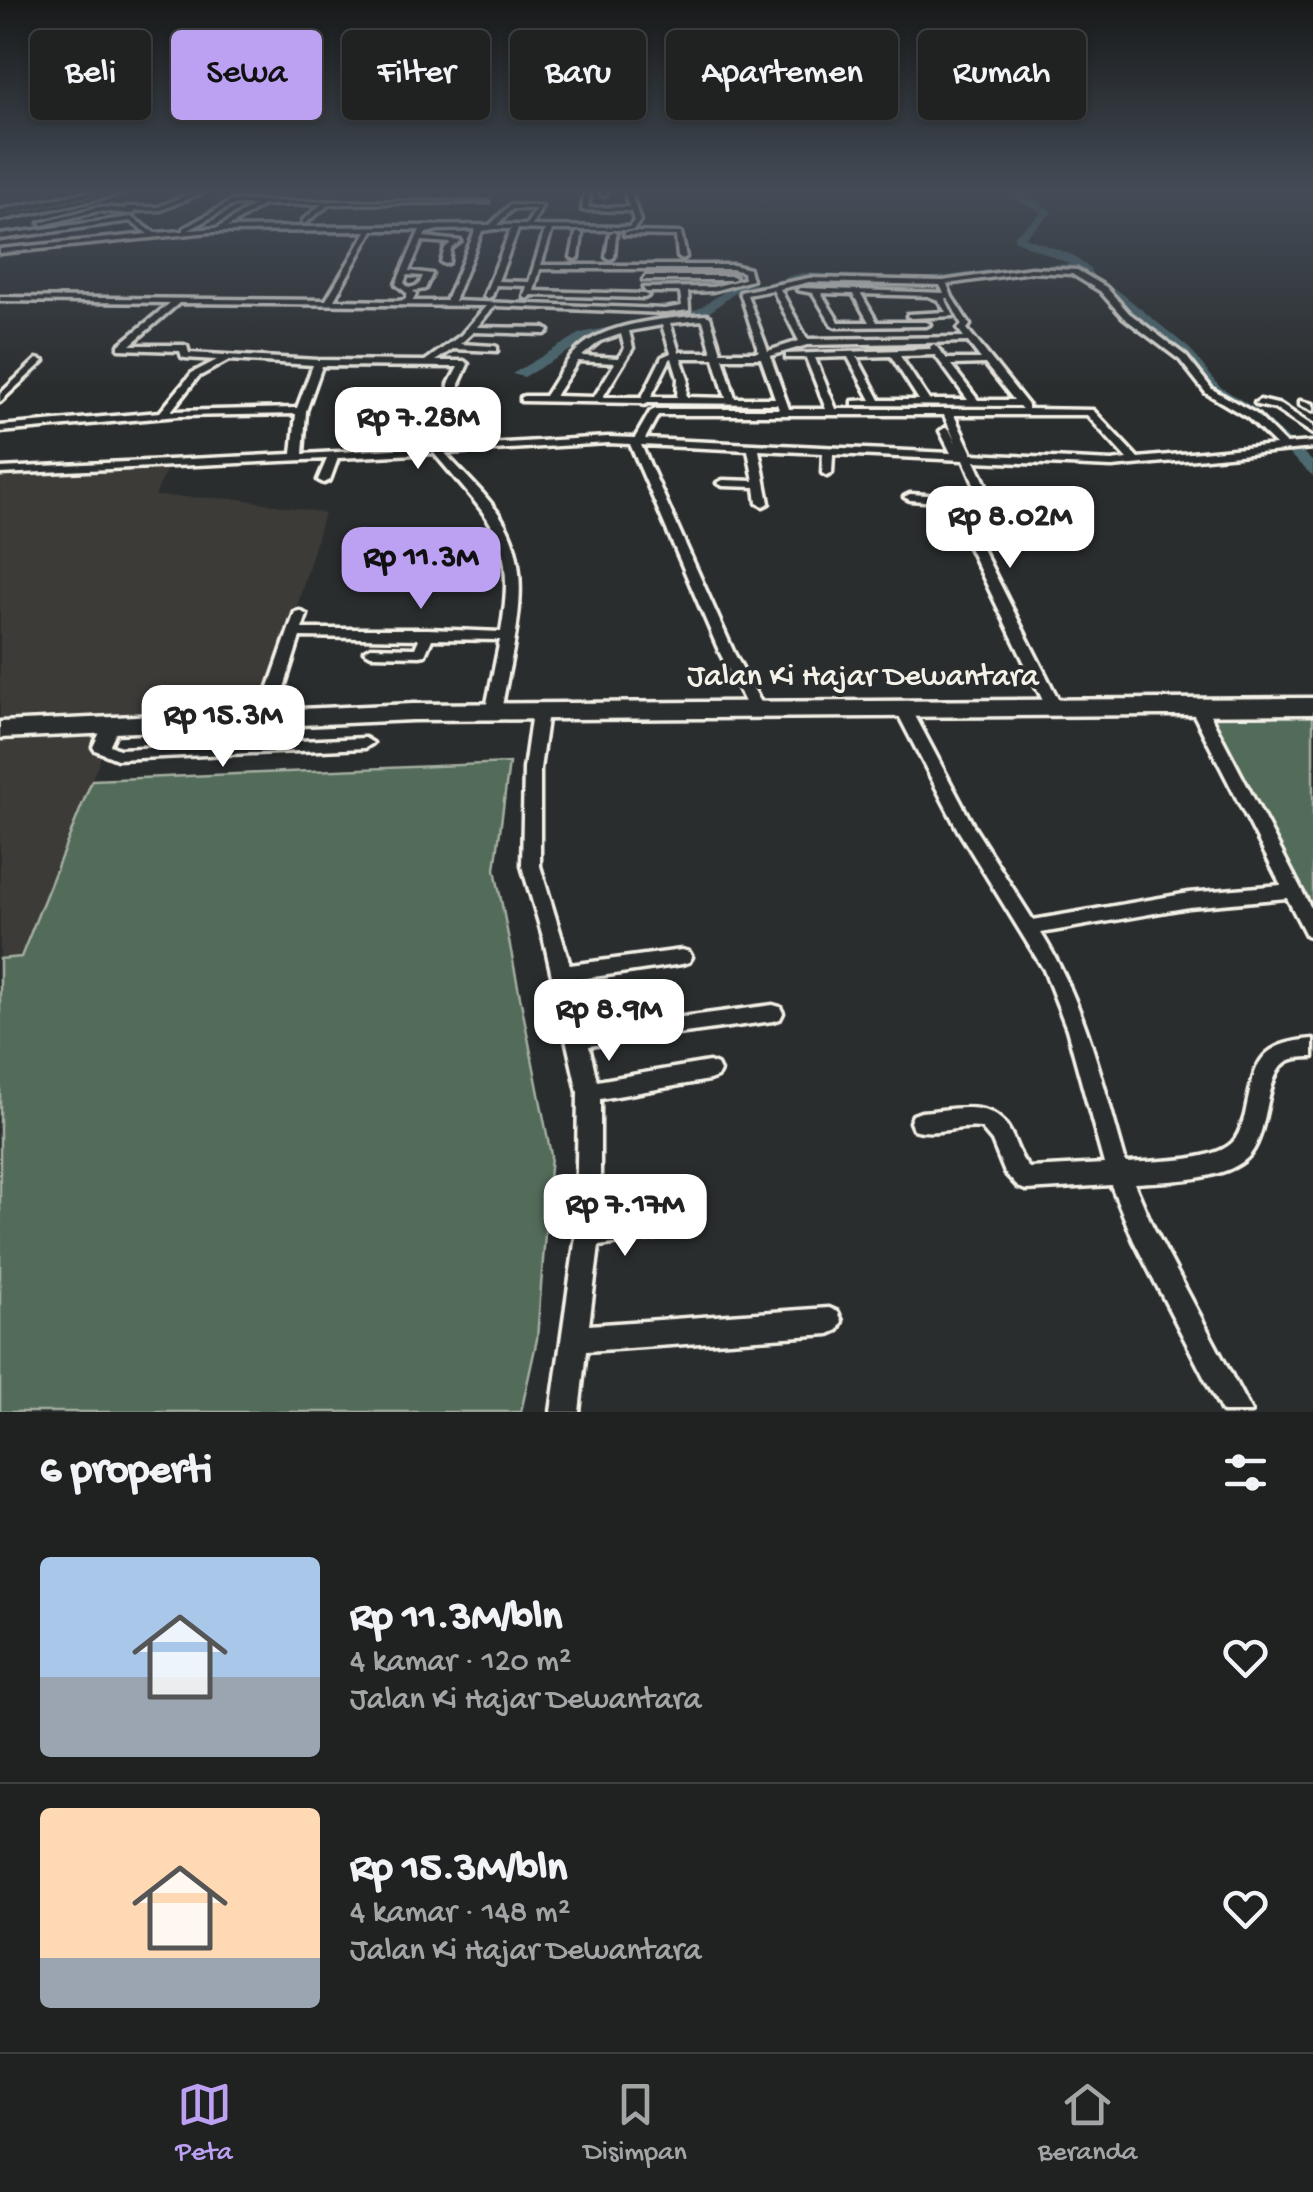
<!DOCTYPE html>
<html lang="id">
<meta charset="utf-8">
<style>
body{margin:0;font-family:"Gochi Hand",sans-serif;background:#2d2f2f;color:#f1f3f6;height:100vh;display:flex;flex-direction:column;font-size:38px;white-space:nowrap}
*{box-sizing:border-box;margin:0}
p{font-size:32px;color:#a2a4a5}
.icon{flex:none;width:55px;height:55px;fill:none;stroke:currentColor;stroke-width:2;stroke-linecap:round;stroke-linejoin:round}
.map{position:relative;height:1412px;overflow:hidden}
.sheet{display:flex;flex-direction:column;background:#202222;flex:1}
.sheet>*{flex:none}
.hud{position:absolute;left:30px;top:30px;width:1255px;height:90px;display:flex;gap:20px}
.price{position:absolute;translate:-50% -85px;padding:0 22px;border-radius:20px;background:#fff;color:#222;font-size:32px;line-height:65px;filter:drop-shadow(0 2px 5px #0008)}
.price::after{content:'';position:absolute;left:50%;top:60px;width:30px;height:22px;margin-left:-15px;background:inherit;clip-path:polygon(0 0,100% 0,50% 100%)}
.price.selected{background:#bca0f2;color:#111}
ul{padding:0;list-style:none}
li{display:flex;align-items:center;gap:30px;height:250px;padding:0 40px}
li+li{border-top:2px solid #3d3f40}
li span{display:grid;place-items:center;flex:none;width:280px;height:200px;border-radius:10px;color:#555}
li>.icon{margin-inline-start:auto}
span .icon{width:120px;height:120px;fill:#fffc;stroke-width:1}
li b{font-size:42px}
h2{display:flex;justify-content:space-between;align-items:center;height:120px;padding:0 40px;font-size:42px}
.chip{padding:0 35px;border-radius:10px;background:#202222;box-shadow:0 2px 8px #0004,0 0 0 2px #3d3f40;font-size:35px;line-height:90px}
.chip.selected{background:#bca0f2;color:#111}
.tabs{display:flex;justify-content:space-around;align-items:center;height:140px;border-top:2px solid #3d3f40;background:#202222;font-size:28px;color:#a2a4a5}
.tabs a{display:grid;justify-items:center;gap:5px}
.tabs .selected{color:#bca0f2}
.map>svg:first-child{display:block}
</style>
<div class="map">
<svg width="1313" height="1412" viewBox="0 0 1313 1412">
<rect width="100%" height="100%" fill="#2a2d2e"/>
<filter id="ink" filterUnits="userSpaceOnUse"><feTurbulence type="fractalNoise" baseFrequency=".01" numOctaves="2"/><feDisplacementMap in="SourceGraphic" scale="20" xChannelSelector="R" yChannelSelector="G"/><feConvolveMatrix kernelMatrix="1 2 1 2 8 2 1 2 1" color-interpolation-filters="sRGB"/></filter>
<g filter="url(#ink)">
<!-- built -->
<path fill="#3d3a39" d="M 168,466 L 155,496 L 240,499 L 324,513 L 271,698 L 159,713 L 0,720 L 0,476 Z
M 110,734 L 21,957 L 0,959 L 0,740 Z"/>
<!-- green -->
<path fill="#536c5a" stroke="#a4aea1" stroke-width="2.5" d="M 1313,714 L 1313,910 L 1209,715 Z
M 509,763 L 495,869 L 551,1155 L 537,1339 L 521,1412 L 0,1412 L 0,959 L 21,957 L 92,780 Z"/>
<g fill="none" stroke-linecap="round" stroke-linejoin="round">
<!-- river -->
<path fill="#4d6a71" fill-rule="evenodd" d="M 1015,193 L 1024,193 L 1053,212 L 1025,237 L 1072,255 L 1089,268 L 1095,278 L 1120,292 L 1190,349 L 1219,386 L 1257,410 L 1313,462 L 1313,476 L 1247,416 L 1209,392 L 1180,355 L 1112,296 L 1086,282 L 1080,270 L 1017,272 L 932,284 L 802,279 L 768,289 L 736,292 L 706,315 L 590,339 L 524,377 L 512,374 L 581,333 L 698,309 L 733,286 L 767,283 L 801,273 L 932,278 L 1017,266 L 1070,264 L 1014,240 L 1014,236 L 1042,213 L 1015,199 Z"/>
<defs>
<path id="street" d="M 111,193 L 125,193 L 0,220 L 0,216 Z
M 192,193 L 201,193 L 161,210 L 135,211 L 133,214 L 98,211 L 43,225 L 40,223 L 98,207 L 124,209 L 127,207 L 158,207 Z
M 600,193 L 606,193 L 606,194 L 603,196 Z
M 625,193 L 631,193 L 640,221 L 633,230 L 552,230 L 541,265 L 733,265 L 749,269 L 752,280 L 713,291 L 688,292 L 689,310 L 665,313 L 494,306 L 477,327 L 545,328 L 549,331 L 545,334 L 473,332 L 460,344 L 494,346 L 497,347 L 497,351 L 453,349 L 435,361 L 464,361 L 468,364 L 459,384 L 455,446 L 608,437 L 635,438 L 650,412 L 655,409 L 779,409 L 777,404 L 648,403 L 644,405 L 640,403 L 521,401 L 521,397 L 524,396 L 545,396 C 556,380 567,357 583,345 C 612,322 670,318 706,315 L 710,317 L 721,352 L 759,352 L 740,292 L 809,278 L 943,281 L 1031,268 L 1077,270 L 1106,287 L 1129,313 L 1186,356 L 1212,389 L 1256,414 L 1286,444 L 1313,442 L 1313,448 L 1112,467 L 975,461 L 987,487 L 961,507 L 1063,709 L 1055,714 L 1047,709 L 949,506 L 952,503 L 910,500 L 904,497 L 910,494 L 961,497 L 975,486 L 964,460 L 833,454 L 832,473 L 827,476 L 822,473 L 823,453 L 759,450 L 769,503 L 763,506 L 757,503 L 755,487 L 723,486 L 717,483 L 723,480 L 754,481 L 748,450 L 641,445 L 734,653 L 766,712 L 758,717 L 750,712 L 720,653 L 630,444 L 608,443 L 445,453 C 465,476 490,497 505,524 C 536,581 510,653 501,713 L 493,718 L 485,713 L 500,640 L 432,639 L 425,655 L 420,656 L 371,655 L 364,651 L 371,647 L 415,648 L 419,639 L 300,637 L 278,707 L 270,712 L 262,707 L 295,612 L 300,611 L 307,615 L 302,629 L 428,629 L 501,632 C 518,534 491,523 434,453 L 338,458 L 330,480 L 324,483 L 318,480 L 327,459 L 0,474 L 0,468 L 292,454 L 296,414 L 178,416 L 0,432 L 0,426 L 160,412 L 192,373 L 217,360 L 185,358 L 182,357 L 180,351 L 119,349 L 119,345 L 170,303 L 0,301 L 0,297 L 326,300 L 367,231 L 210,232 L 0,253 L 0,249 L 148,234 L 130,221 L 0,239 L 0,235 L 131,217 L 155,233 L 184,231 L 184,228 L 232,201 L 488,202 L 330,204 L 304,224 L 302,221 L 322,204 L 263,205 L 227,228 L 490,225 L 510,205 L 542,206 L 532,226 L 629,227 L 634,221 L 631,211 L 582,210 L 584,196 L 587,194 L 590,196 L 588,208 L 629,207 ZM 233,205 L 254,205 L 218,228 L 189,230 ZM 512,209 L 536,209 L 526,225 L 497,225 ZM 476,229 L 446,301 L 412,301 L 416,294 L 413,291 L 425,289 L 432,274 L 409,271 L 422,241 L 451,243 L 445,248 L 441,262 L 445,264 L 449,262 L 451,249 L 461,241 L 424,237 L 426,233 L 438,230 ZM 495,229 L 511,229 L 484,296 L 488,298 L 492,296 L 496,285 L 527,286 L 524,297 L 528,299 L 532,295 L 644,298 L 648,296 L 644,294 L 534,291 L 540,269 L 732,269 L 743,272 L 744,279 L 713,287 L 643,288 L 646,292 L 680,292 L 682,306 L 665,309 L 454,301 L 482,231 ZM 518,229 L 545,230 L 529,282 L 498,281 ZM 373,230 L 420,230 L 396,284 L 408,294 L 405,300 L 397,301 L 334,300 ZM 1031,272 L 1072,274 L 1100,291 L 1123,317 L 1180,360 L 1206,393 L 1248,418 L 1276,445 L 1138,458 L 1093,410 L 1028,409 L 1028,405 L 967,329 L 970,325 L 952,297 L 947,284 ZM 407,275 L 423,276 L 419,285 L 409,288 L 404,283 ZM 809,282 L 940,285 L 944,293 L 801,288 L 797,290 L 813,293 L 832,325 L 836,327 L 926,326 L 930,324 L 926,322 L 877,322 L 861,294 L 928,296 L 938,300 L 946,312 L 908,314 L 907,316 L 911,318 L 954,316 L 945,298 L 948,298 L 962,325 L 958,329 L 964,337 L 807,339 L 780,289 ZM 773,290 L 799,341 L 768,351 L 747,295 ZM 821,293 L 853,294 L 869,322 L 839,322 ZM 179,303 L 486,306 L 461,335 L 425,361 L 318,360 L 189,353 L 187,346 L 184,345 L 130,345 ZM 703,320 L 712,352 L 679,352 L 670,323 ZM 662,325 L 671,353 L 662,357 L 642,397 L 603,397 L 633,348 L 629,331 ZM 621,334 L 625,348 L 618,358 L 582,356 L 600,341 ZM 968,342 L 981,359 L 947,359 L 934,344 L 930,347 L 931,349 L 786,354 L 786,358 L 806,358 L 826,409 L 789,409 L 770,356 L 807,345 ZM 935,355 L 968,400 L 929,400 L 900,356 ZM 891,356 L 919,400 L 880,400 L 857,357 ZM 848,357 L 871,400 L 853,401 L 853,405 L 1019,406 L 1022,409 L 836,409 L 815,358 ZM 672,358 L 678,378 L 677,397 L 651,397 L 670,359 ZM 681,358 L 714,358 L 726,398 L 686,397 L 688,378 ZM 723,358 L 761,358 L 775,398 L 735,398 ZM 229,360 L 313,365 L 297,408 L 171,411 L 198,377 ZM 578,361 L 615,363 L 594,397 L 555,396 ZM 985,364 L 1014,400 L 978,400 L 951,365 ZM 322,366 L 458,367 L 449,384 L 445,446 L 303,454 L 306,411 ZM 658,415 L 944,415 L 956,443 L 949,429 L 945,428 L 940,431 L 951,453 L 645,439 ZM 954,415 L 1087,415 L 1127,459 L 1112,461 L 972,454 Z
M 579,232 L 582,234 L 579,257 L 575,259 L 571,257 L 576,234 Z
M 613,232 L 616,234 L 614,257 L 610,259 L 606,257 L 610,234 Z
M 626,232 L 681,233 L 686,257 L 682,259 L 678,257 L 676,236 L 624,235 Z
M 646,276 L 732,276 L 736,278 L 732,280 L 643,280 Z
M 37,359 L 44,361 L 0,402 L 0,394 Z
M 1260,400 L 1281,405 L 1313,426 L 1313,434 L 1275,409 L 1257,405 L 1255,403 Z
M 1300,401 L 1313,404 L 1313,411 L 1300,405 Z
M 1198,702 L 1206,707 L 1313,912 L 1313,937 L 1306,935 L 1287,898 L 1189,907 L 1041,933 C 1085,1003 1103,1084 1126,1163 C 1153,1161 1212,1162 1232,1143 C 1239,1136 1242,1125 1245,1115 C 1256,1065 1255,1044 1313,1039 L 1313,1057 C 1306,1057 1297,1057 1290,1060 C 1263,1070 1271,1135 1247,1158 C 1223,1181 1166,1181 1134,1183 L 1152,1225 L 1251,1412 L 1222,1412 L 1134,1241 L 1111,1185 L 1026,1190 L 1018,1187 L 1005,1173 L 992,1141 L 981,1128 C 959,1125 934,1136 913,1129 L 910,1122 L 913,1115 L 921,1112 C 952,1110 993,1097 1010,1132 C 1017,1145 1019,1158 1029,1168 L 1104,1164 L 1067,1029 L 1044,970 L 958,830 L 896,710 L 904,705 L 912,710 L 975,829 L 1033,920 L 1189,893 L 1281,885 L 1190,707 Z
M 540,707 L 548,712 L 540,769 L 540,866 L 570,965 L 682,950 L 689,952 L 692,957 L 689,962 L 682,964 L 573,980 L 585,1030 L 773,1005 L 780,1007 L 783,1013 L 780,1019 L 773,1021 L 589,1046 L 597,1081 L 709,1062 L 717,1065 L 720,1071 L 717,1077 L 709,1080 L 600,1099 L 600,1223 L 656,1216 L 665,1219 L 668,1227 L 665,1235 L 656,1238 L 599,1246 L 589,1325 L 829,1308 L 838,1312 L 842,1321 L 838,1330 L 829,1334 L 586,1351 L 579,1412 L 551,1412 L 576,1236 L 578,1092 L 544,940 L 522,866 L 524,769 L 532,712 Z
M 112,719 L 120,724 L 110,745 L 119,749 L 365,738 L 373,743 L 365,748 L 117,759 L 95,750 L 93,747 L 104,724 Z"/>
<path id="primary" d="M 83,193 L 105,193 L 0,216 L 0,210 Z
M 1313,698 L 1313,714 L 413,720 L 0,738 L 0,722 L 413,704 Z"/>
</defs>
<!-- street casing -->
<use href="#street" stroke="#f4f1e8" stroke-width="7"/>
<!-- primary casing -->
<use href="#primary" stroke="#f4f1e8" stroke-width="7"/>
<!-- street -->
<use href="#street" fill="#2a2d2e" fill-rule="evenodd"/>
<!-- primary -->
<use href="#primary" fill="#2a2d2e" fill-rule="evenodd"/>
</g>
</g>
<!-- sky -->
<linearGradient id="sky" x2="0" y2="1"><stop stop-color="#171919"/><stop offset="0.49" stop-color="#444c57"/><stop offset="1" stop-color="#444c57" stop-opacity="0"/></linearGradient>
<rect width="1313" height="391" fill="url(#sky)"/>
<g text-anchor="middle" dominant-baseline="central" stroke-width="8" stroke-linejoin="round" paint-order="stroke">
<!-- street labels -->
<g font-size="32" fill="#f4f1e8" stroke="#2a2d2e">
<text x="863" y="678">Jalan Ki Hajar Dewantara</text>
</g>
</g>
</svg>
<b class="price" style="left:418px;top:472px">Rp 7.28M</b>
<b class="price" style="left:1010px;top:571px">Rp 8.02M</b>
<b class="price selected" style="left:421px;top:612px">Rp 11.3M</b>
<b class="price" style="left:223px;top:770px">Rp 15.3M</b>
<b class="price" style="left:609px;top:1064px">Rp 8.9M</b>
<b class="price" style="left:625px;top:1259px">Rp 7.17M</b>
<div class="hud">
<a class="chip">Beli</a>
<a class="chip selected">Sewa</a>
<a class="chip">Filter</a>
<a class="chip">Baru</a>
<a class="chip">Apartemen</a>
<a class="chip">Rumah</a>
</div>
</div>
<section class="sheet">
<h2>6 properti<svg class="icon" aria-label="filters" viewBox="0 0 24 24"><path d="M4 7h16M4 17h16"/><circle cx="9" cy="7" r="2"/><circle cx="15" cy="17" r="2"/></svg></h2>
<ul>
<li><span style="background:linear-gradient(#a9c7e8 60%,#9aa5b1 0)"><svg class="icon" aria-label="home" viewBox="0 0 24 24"><path d="M3 11l9-7 9 7M6 9v11h12V9"/></svg></span><div><b>Rp 11.3M/bln</b><p>4 kamar · 120 m²</p><p>Jalan Ki Hajar Dewantara</p></div><svg class="icon" aria-label="heart" viewBox="0 0 24 24"><path d="M12 20l-8-8c-3-5 5-10 8-4 3-6 11-1 8 4z"/></svg></li>
<li><span style="background:linear-gradient(#ffd9b3 75%,#9aa5b1 0)"><svg class="icon" aria-label="home" viewBox="0 0 24 24"><path d="M3 11l9-7 9 7M6 9v11h12V9"/></svg></span><div><b>Rp 15.3M/bln</b><p>4 kamar · 148 m²</p><p>Jalan Ki Hajar Dewantara</p></div><svg class="icon" aria-label="heart" viewBox="0 0 24 24"><path d="M12 20l-8-8c-3-5 5-10 8-4 3-6 11-1 8 4z"/></svg></li>
</ul>
</section>
<nav class="tabs">
<a class="selected"><svg class="icon" aria-label="map" viewBox="0 0 24 24"><path d="M3 6l6-2 6 2 6-2v14l-6 2-6-2-6 2zM9 4v14M15 6v14"/></svg>Peta</a>
<a><svg class="icon" aria-label="saved" viewBox="0 0 24 24"><path d="M7 4h10v16l-5-4-5 4z"/></svg>Disimpan</a>
<a><svg class="icon" aria-label="home" viewBox="0 0 24 24"><path d="M3 11l9-7 9 7M6 9v11h12V9"/></svg>Beranda</a>
</nav>
